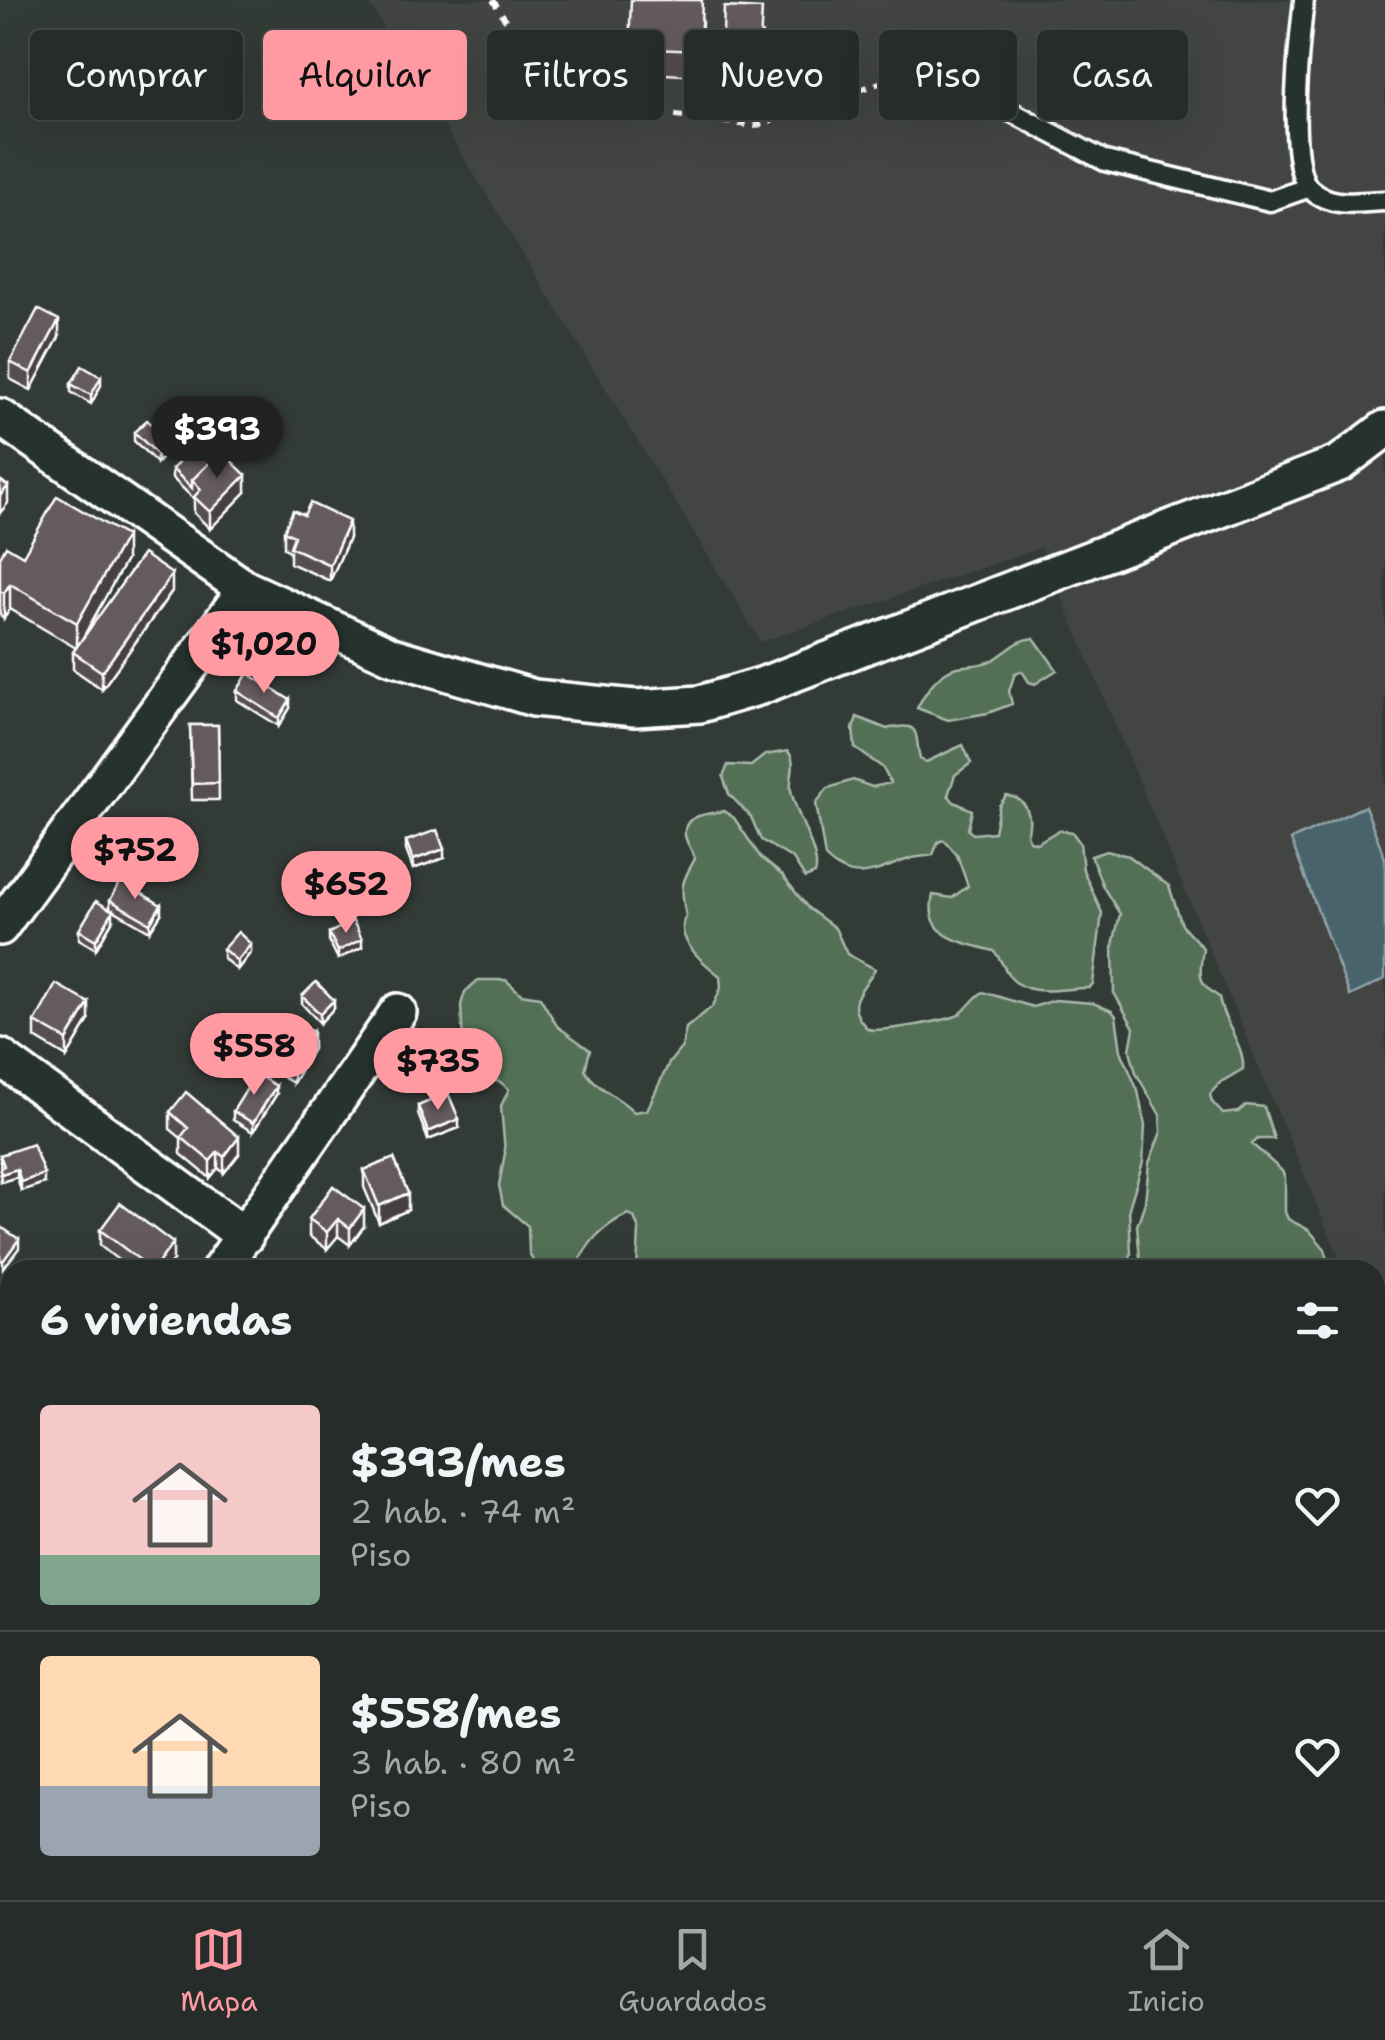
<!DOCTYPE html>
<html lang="es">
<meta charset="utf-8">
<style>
body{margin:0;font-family:"Shantell Sans",sans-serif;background:#2e3431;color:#f1f3f6;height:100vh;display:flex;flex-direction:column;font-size:38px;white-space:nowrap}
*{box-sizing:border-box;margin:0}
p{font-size:32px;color:#a4a7a8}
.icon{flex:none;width:55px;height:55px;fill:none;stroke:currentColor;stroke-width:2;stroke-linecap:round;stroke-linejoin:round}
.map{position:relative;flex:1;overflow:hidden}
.details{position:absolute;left:0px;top:1260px;width:1385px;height:640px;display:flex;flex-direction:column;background:#262c29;border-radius:30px 30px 0 0;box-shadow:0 10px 40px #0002,0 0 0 2px #424846}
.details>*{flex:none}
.guide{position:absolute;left:30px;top:30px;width:1325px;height:90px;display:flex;gap:20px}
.price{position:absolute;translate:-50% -85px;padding:0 22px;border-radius:35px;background:#ff9aa2;color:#111;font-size:32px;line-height:65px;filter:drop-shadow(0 2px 5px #0008)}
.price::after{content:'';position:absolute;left:50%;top:60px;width:30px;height:22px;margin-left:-15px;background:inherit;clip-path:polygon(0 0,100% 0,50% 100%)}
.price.selected{background:#222;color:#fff}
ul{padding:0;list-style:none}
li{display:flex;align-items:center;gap:30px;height:250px;padding:0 40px}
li+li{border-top:2px solid #424846}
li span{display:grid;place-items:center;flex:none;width:280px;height:200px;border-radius:10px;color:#555}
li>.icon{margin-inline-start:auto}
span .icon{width:120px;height:120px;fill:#fffc;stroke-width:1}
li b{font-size:42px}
h2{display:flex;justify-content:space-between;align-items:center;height:120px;padding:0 40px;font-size:42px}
.pill{padding:0 35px;border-radius:10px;background:#262c29;box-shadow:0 10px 40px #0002,0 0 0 2px #424846;font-size:35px;line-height:90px}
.pill.selected{background:#ff9aa2;color:#111}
.tabs{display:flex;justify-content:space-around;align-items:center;height:140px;border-top:2px solid #424846;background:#262c29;font-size:28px;color:#a4a7a8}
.tabs a{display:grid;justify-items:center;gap:5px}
.tabs .selected{color:#ff9aa2}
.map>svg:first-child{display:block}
</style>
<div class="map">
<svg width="1385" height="1900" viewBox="0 0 1385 1900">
<rect width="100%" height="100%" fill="#333b37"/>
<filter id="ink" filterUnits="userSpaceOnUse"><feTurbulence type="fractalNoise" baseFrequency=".01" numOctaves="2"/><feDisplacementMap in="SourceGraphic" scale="20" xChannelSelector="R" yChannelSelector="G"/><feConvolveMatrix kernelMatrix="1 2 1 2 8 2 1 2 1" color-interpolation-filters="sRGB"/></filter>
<g filter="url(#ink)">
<!-- built -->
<path fill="#424442" d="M 367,0 L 1385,0 L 1385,1319 L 1375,1322 L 1375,1270 L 1344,1270 L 1041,548 L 761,642 Z"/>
<!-- green -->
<path fill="#537057" stroke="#a9b8ab" stroke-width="2.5" d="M 1034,638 L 1057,670 L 1035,684 L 1029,682 L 1022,671 L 1015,673 L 1009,691 L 1012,704 L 988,713 L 948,720 L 917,708 C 925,693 936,674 954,668 C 968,664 979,667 993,660 C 1008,652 1015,640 1034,638 Z
M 857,717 L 887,729 C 922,721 914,732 920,759 L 926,762 L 963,745 L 971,763 L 955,775 L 948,795 L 954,802 L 972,810 L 968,830 L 973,834 L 994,832 L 999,806 L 1006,796 C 1027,797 1033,817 1027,835 L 1030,841 L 1037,843 L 1059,830 L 1072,832 L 1080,843 L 1083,870 L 1102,913 L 1093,984 L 1089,988 C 1066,987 1029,999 1011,978 C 1005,971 1001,959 994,951 C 962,942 923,938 933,895 L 952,898 L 968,886 L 957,855 L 944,840 L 938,842 L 933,855 C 925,857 917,856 909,859 C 878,869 854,887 825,857 L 816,803 L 828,788 L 853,780 L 872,787 L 891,783 L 882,767 L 855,748 L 853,729 Z
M 788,751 C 798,764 789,774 791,790 C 794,812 822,856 815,874 L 805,878 L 793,859 L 761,840 L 751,817 L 729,794 L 723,777 L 728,765 L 751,766 L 765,755 Z
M 724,811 L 734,818 L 761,858 L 782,875 L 808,908 L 835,928 L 847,954 L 875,969 C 863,991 841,1003 868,1029 C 877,1033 953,1020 960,1014 C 969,1007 973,998 983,992 L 1033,1007 L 1055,1000 L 1093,1003 L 1112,1011 L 1116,1016 L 1121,1051 L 1138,1091 L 1145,1126 L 1143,1162 L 1129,1208 L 1131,1254 L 1126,1270 L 637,1270 L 639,1230 L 634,1217 L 628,1214 C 600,1227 588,1243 574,1270 L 537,1270 L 529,1252 L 528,1226 L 503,1205 L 499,1185 L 505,1153 L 501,1106 L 509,1089 L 499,1081 L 486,1082 L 466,1057 L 463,1044 L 461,1005 L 465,992 L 478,980 L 506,980 L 521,994 L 540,997 L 557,1026 L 590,1050 L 585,1070 C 597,1090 619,1096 634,1112 L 647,1110 L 669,1063 L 682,1047 L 686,1028 L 713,1006 L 721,988 L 720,976 C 706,965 681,945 683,926 C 684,912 688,924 685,911 C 680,886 682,881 695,859 C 693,851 686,843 685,835 C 682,814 709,814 724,811 Z
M 1106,851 L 1129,856 L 1169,886 L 1182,925 L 1203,948 C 1200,973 1195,982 1219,997 C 1222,1023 1245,1044 1243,1069 L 1221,1082 L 1210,1094 L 1212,1102 L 1223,1114 L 1238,1112 L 1246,1105 L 1264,1107 L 1274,1139 L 1258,1139 L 1252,1144 L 1282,1171 L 1285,1178 L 1285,1212 L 1288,1219 L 1309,1230 L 1325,1249 L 1331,1270 L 1141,1270 L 1137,1226 L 1145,1202 L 1149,1163 L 1161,1132 L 1160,1115 L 1136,1073 L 1130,1050 L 1134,1028 L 1114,993 L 1113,945 L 1120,914 L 1103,887 L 1091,856 Z
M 1385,1308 L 1385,1384 C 1368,1369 1375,1334 1375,1312 Z
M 1385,1422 L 1385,1900 L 1034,1900 L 1033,1890 L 1375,1890 L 1375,1434 Z"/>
<!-- water -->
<path fill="#48646d" stroke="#91a2a7" stroke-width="2.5" d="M 1365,806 L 1385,858 L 1385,979 L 1350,996 L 1291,840 Z"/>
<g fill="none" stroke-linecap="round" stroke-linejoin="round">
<defs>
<path id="lane" d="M 1304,0 C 1300,34 1284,169 1311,190 C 1332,208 1359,202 1385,201
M 926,67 L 1105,161 L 1270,201 L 1307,188"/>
<path id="street" d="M 0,417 L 246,589 L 392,656 L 534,698 L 635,708 L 700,704 L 761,686 L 1340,463 L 1385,429
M 0,927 L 246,589
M 0,1057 L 245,1236
M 220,1270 L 398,1012
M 0,1574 L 10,1560
M 0,1704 L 10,1711
M 264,1890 L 278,1900
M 416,1900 L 424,1890"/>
</defs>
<!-- lane casing -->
<use href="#lane" stroke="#fff" stroke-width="25"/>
<!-- street casing -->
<use href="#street" stroke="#fff" stroke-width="42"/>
<!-- path -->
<path stroke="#fff" stroke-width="6" stroke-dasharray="8 8" stroke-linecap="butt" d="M 493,0 L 523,48 L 648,111 L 755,126 L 906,74"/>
<!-- lane -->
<use href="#lane" stroke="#26332d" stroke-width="18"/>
<!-- street -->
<use href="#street" stroke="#26332d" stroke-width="35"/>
</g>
<!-- wall -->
<path fill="#574d50" stroke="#fff" stroke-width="2.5" d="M 702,20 L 700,76 L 629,72 L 629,48 Z
M 762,34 L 759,91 L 721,89 L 721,72 L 715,72 L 715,47 Z
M 59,337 L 31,390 L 10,379 L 10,362 Z
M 71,384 L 101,385 L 91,404 L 71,392 Z
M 157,430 L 174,445 L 157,463 L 134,441 L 134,432 Z
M 172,469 L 246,492 L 210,529 L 194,513 L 194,499 L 172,478 Z
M 284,531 L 349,538 L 330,581 L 290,563 L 290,551 L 284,548 Z
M 23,556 L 126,560 L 80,642 L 172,591 L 102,689 L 73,669 L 73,652 L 76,648 L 10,609 L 4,618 L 0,615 L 0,557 Z
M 237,691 L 290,708 L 279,726 L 237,700 Z
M 190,725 L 218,725 L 219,800 L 192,800 Z
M 406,841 L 444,858 L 413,869 L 406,850 Z
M 110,900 L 161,914 L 150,931 L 110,908 Z
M 113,920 L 96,949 L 79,939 L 79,930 Z
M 329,933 L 362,947 L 338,959 L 329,941 Z
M 223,949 L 251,952 L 237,970 L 223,958 Z
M 302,996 L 334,1008 L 320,1023 L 302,1004 Z
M 89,1020 L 67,1057 L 35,1038 L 35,1022 Z
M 285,1038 L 313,1049 L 293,1083 L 258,1063 L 258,1046 Z
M 276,1095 L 253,1132 L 233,1120 L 233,1111 Z
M 418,1106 L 459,1128 L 428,1140 L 418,1114 Z
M 170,1112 L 239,1154 L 224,1173 L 218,1168 L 210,1178 L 181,1154 L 181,1138 L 170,1129 Z
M 0,1155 L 44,1183 L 21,1191 L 17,1177 L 1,1182 Z
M 364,1170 L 408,1210 L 379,1223 L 364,1187 Z
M 333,1186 L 364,1226 L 350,1245 L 338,1236 L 327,1249 L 309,1236 L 309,1219 Z
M 100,1230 L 173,1260 L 165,1270 L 131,1270 L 100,1246 Z
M 10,1409 L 10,1464 L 3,1459 L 0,1420 Z
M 0,1786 L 11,1890 L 6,1897 L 0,1892 Z
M 79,1890 L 125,1900 L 82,1900 L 79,1898 Z
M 320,1890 L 376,1890 L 376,1892 L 371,1900 L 323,1900 L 320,1898 Z
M 561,1890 L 579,1890 L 572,1899 Z"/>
<!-- shaded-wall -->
<path fill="#473f41" stroke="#fff" stroke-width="2.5" d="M 59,320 L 59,337 L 31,390 L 31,373 Z
M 101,377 L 101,385 L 91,404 L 91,395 Z
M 174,436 L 174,445 L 157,463 L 157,454 Z
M 246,475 L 246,492 L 210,529 L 210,512 Z
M 8,486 L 8,503 L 0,513 L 0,496 Z
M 349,521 L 349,538 L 330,581 L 330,565 Z
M 126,536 L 126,560 L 77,648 L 77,623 Z
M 172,574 L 172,591 L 102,689 L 102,672 Z
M 10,584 L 10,609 L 4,618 L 4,593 Z
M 290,700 L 290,708 L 279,726 L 279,718 Z
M 444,849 L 444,858 L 413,869 L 413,860 Z
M 161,905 L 161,914 L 150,931 L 150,923 Z
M 113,911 L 113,920 L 96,949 L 96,940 Z
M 362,939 L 362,947 L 338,959 L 338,951 Z
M 251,944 L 251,952 L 237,970 L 237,961 Z
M 334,1000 L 334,1008 L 320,1023 L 320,1014 Z
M 89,1003 L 89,1020 L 67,1057 L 67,1040 Z
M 313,1032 L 313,1049 L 293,1083 L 293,1067 Z
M 276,1086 L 276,1095 L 253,1132 L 253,1123 Z
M 459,1119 L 459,1128 L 428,1140 L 428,1132 Z
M 239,1137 L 239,1154 L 224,1173 L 224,1157 Z
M 218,1152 L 218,1168 L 210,1178 L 210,1161 Z
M 17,1169 L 17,1177 L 1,1182 L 1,1174 Z
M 44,1174 L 44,1183 L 21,1191 L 21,1182 Z
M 408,1193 L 408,1210 L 379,1223 L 379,1206 Z
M 364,1209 L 364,1226 L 350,1245 L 350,1228 Z
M 338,1219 L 338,1236 L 327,1249 L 327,1232 Z
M 19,1239 L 19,1248 L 3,1269 L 3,1261 Z
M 173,1243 L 173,1260 L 165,1270 L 153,1270 Z
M 5,1334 L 5,1342 L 0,1347 L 0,1338 Z
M 3,1442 L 3,1459 L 0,1462 L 0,1446 Z
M 10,1875 L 11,1890 L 6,1897 L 6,1880 Z
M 366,1890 L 376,1890 L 376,1892 L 371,1900 L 358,1900 Z"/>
<!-- building -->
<path fill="#655a5d" stroke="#fff" stroke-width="2.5" d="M 631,0 L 702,0 L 700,51 L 629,48 Z
M 724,7 L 762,9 L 759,66 L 721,65 L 722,47 L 715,47 L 716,33 L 723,33 Z
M 38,309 L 59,320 L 31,373 L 10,362 Z
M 82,366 L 101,377 L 91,395 L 71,384 Z
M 147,420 L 157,430 L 163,425 L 174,436 L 157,454 L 134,432 Z
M 198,443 L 214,458 L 192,480 L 192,488 L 172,469 Z
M 221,451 L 246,475 L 210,512 L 194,497 L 201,489 L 192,480 Z
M 0,480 L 8,486 L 0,496 Z
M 57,496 L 126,536 L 77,623 L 10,584 L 4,593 L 0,591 L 0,557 L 6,546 L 23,556 Z
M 310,503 L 349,521 L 330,565 L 290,547 L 294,536 L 284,531 L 293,510 L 304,515 Z
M 143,554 L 172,574 L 102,672 L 73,652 Z
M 248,673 L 290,700 L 279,718 L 237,691 Z
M 190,725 L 218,725 L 219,783 L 192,784 Z
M 437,830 L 444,849 L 413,860 L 406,841 Z
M 121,881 L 161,905 L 150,923 L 110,900 Z
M 96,901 L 113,911 L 96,940 L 79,930 Z
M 353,921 L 362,939 L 338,951 L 329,933 Z
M 238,932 L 251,944 L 237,961 L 223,949 Z
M 316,982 L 334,1000 L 320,1014 L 302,996 Z
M 56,984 L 89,1003 L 67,1040 L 35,1022 Z
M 294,1021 L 313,1032 L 293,1067 L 258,1046 L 269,1028 L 285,1038 Z
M 256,1074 L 276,1086 L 253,1123 L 233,1111 Z
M 186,1092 L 239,1137 L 224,1157 L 218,1152 L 210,1161 L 181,1137 L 188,1128 L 170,1112 Z
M 448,1093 L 459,1119 L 428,1132 L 418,1106 Z
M 33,1144 L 44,1174 L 21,1182 L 17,1169 L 1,1174 L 0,1168 L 4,1166 L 0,1155 Z
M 394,1158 L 408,1193 L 379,1206 L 364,1170 Z
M 333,1186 L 364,1209 L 350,1228 L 338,1219 L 327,1232 L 309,1219 Z
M 120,1203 L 173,1243 L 153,1270 L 100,1230 Z
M 1,1227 L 19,1239 L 3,1261 L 0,1259 Z
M 320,1261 L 332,1270 L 313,1270 Z
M 9,1408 L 10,1409 L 10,1448 L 3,1442 L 0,1446 L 0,1420 Z
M 0,1786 L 10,1793 L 10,1875 L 6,1880 L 0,1875 Z
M 80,1890 L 112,1890 L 125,1900 L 94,1900 Z
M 333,1890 L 366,1890 L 358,1900 L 346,1900 Z
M 953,1893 L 959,1900 L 946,1900 Z"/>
</g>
</svg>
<b class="price selected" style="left:217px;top:481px">$393</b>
<b class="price" style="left:264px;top:696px">$1,020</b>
<b class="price" style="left:135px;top:902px">$752</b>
<b class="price" style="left:346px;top:936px">$652</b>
<b class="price" style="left:254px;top:1098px">$558</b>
<b class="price" style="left:438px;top:1113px">$735</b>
<div class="guide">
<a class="pill">Comprar</a>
<a class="pill selected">Alquilar</a>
<a class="pill">Filtros</a>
<a class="pill">Nuevo</a>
<a class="pill">Piso</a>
<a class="pill">Casa</a>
</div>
<section class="details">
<h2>6 viviendas<svg class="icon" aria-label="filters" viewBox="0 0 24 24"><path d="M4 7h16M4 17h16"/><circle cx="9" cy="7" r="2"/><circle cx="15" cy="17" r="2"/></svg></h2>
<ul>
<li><span style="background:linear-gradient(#f6c9c9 75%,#7fa58c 0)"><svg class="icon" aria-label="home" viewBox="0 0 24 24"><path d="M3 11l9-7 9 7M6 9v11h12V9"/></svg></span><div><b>$393/mes</b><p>2 hab. · 74 m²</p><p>Piso</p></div><svg class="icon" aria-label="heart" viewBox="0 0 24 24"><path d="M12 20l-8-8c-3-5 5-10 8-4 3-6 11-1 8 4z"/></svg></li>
<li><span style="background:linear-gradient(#ffd9b3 65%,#9aa5b1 0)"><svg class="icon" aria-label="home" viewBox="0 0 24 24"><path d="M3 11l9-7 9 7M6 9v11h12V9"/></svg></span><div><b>$558/mes</b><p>3 hab. · 80 m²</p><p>Piso</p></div><svg class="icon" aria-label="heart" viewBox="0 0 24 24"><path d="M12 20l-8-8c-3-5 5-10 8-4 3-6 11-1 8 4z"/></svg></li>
</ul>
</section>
</div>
<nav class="tabs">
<a class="selected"><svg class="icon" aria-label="map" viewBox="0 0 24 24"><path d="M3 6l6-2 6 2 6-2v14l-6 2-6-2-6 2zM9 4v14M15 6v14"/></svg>Mapa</a>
<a><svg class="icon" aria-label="saved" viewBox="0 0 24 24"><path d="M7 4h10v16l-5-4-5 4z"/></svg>Guardados</a>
<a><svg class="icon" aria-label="home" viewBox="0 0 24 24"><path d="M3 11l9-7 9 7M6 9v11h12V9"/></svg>Inicio</a>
</nav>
